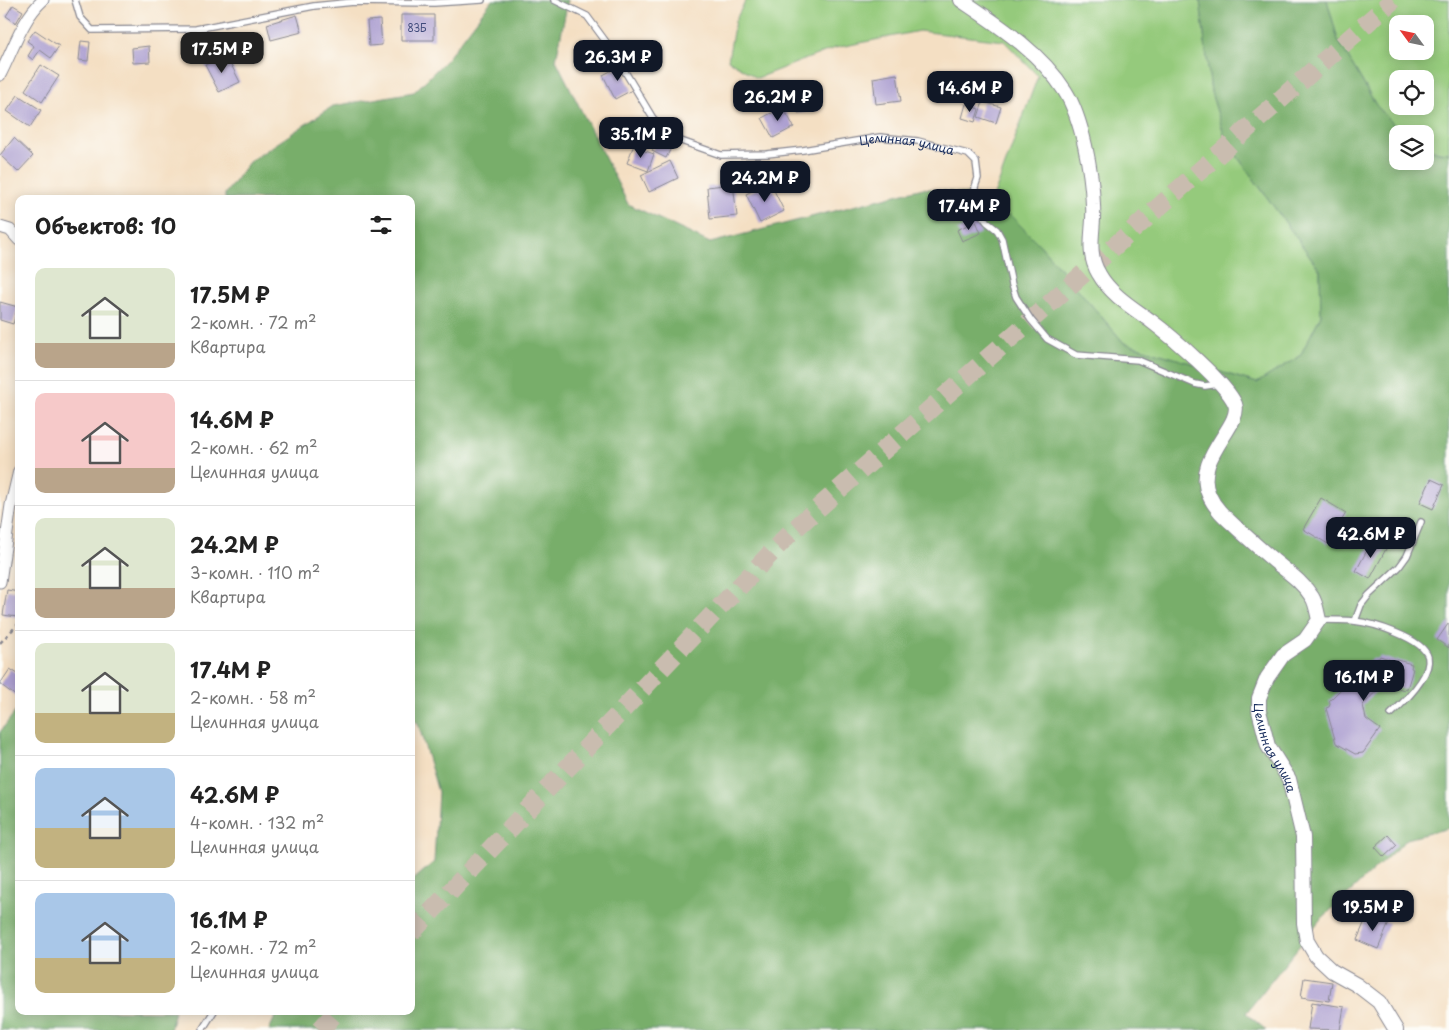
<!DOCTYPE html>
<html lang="ru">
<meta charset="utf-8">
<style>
body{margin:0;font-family:"Playpen Sans",sans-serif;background:#f2f2f2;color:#222;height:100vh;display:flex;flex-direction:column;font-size:19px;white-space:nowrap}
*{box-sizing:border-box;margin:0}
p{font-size:16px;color:#767676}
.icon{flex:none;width:28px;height:28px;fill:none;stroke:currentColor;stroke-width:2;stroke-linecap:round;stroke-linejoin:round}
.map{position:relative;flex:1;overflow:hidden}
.sheet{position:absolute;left:15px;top:195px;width:400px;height:820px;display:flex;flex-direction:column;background:#fff;border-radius:10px;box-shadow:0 2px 12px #0003}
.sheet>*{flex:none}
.needle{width:32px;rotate:303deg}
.fabs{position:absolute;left:1389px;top:15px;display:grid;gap:10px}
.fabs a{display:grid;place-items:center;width:45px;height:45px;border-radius:10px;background:#fff;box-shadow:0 2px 12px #0003;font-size:25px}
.price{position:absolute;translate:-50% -42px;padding:0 11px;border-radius:10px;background:#111827;color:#fff;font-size:16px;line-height:32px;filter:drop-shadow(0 1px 2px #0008)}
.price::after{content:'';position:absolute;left:50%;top:30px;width:15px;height:11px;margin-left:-8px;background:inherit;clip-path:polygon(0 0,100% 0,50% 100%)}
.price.on{background:#222;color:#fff}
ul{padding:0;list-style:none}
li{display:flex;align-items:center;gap:15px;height:125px;padding:0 20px}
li+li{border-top:1px solid #e0e0e0}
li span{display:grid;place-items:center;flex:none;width:140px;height:100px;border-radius:10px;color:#555}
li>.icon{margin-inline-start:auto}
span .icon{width:60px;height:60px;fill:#fffc;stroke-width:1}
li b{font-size:21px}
h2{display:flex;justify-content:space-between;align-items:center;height:60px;padding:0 20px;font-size:21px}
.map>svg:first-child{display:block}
</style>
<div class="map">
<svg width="1449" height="1030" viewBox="0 0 1449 1030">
<rect width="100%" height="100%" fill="#fdfcf7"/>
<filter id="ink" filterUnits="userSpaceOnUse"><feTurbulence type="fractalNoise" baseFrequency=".02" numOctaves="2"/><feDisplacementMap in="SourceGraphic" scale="10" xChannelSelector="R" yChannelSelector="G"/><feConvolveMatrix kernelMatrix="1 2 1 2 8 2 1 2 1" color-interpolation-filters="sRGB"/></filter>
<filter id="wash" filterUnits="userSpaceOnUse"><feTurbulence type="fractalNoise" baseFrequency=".0096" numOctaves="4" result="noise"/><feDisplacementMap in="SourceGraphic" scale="20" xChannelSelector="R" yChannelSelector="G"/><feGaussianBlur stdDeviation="1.12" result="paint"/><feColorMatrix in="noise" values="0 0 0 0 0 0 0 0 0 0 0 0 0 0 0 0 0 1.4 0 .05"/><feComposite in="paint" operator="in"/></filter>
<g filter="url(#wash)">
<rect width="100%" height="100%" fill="#f4dfc3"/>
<!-- green -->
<path fill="#95ca7b" stroke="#587c6c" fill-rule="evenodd" d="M 746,0 L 1200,0 L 1211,92 L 1226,141 L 1320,270 L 1321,315 L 1300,356 L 1257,383 L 1124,343 L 1039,244 L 993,198 L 1038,76 L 1004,41 L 919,31 L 835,48 L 757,78 L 728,60 L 735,21 Z
M 1327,0 L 1449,0 L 1449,153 L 1438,152 L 1425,146 L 1425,134 L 1403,134 L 1376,105 L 1338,40 ZM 1398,24 L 1425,24 L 1425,51 L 1398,51 ZM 1398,79 L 1425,79 L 1425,106 L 1398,106 Z"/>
<!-- forest -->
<path fill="#78ae6b" stroke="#4a6e64" d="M 492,0 L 568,0 L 556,60 L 628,204 L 710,243 L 923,188 L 993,198 L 1039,244 L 1124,343 L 1257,383 L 1300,356 L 1321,315 L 1320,270 L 1226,141 L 1211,92 L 1200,0 L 1327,0 L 1338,40 L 1376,105 L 1403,134 L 1398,134 L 1398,161 L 1425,161 L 1425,146 L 1438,152 L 1449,153 L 1449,828 L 1407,839 L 1319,921 L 1246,1013 L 1266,1030 L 269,1030 L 278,1011 L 411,1011 L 411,882 L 434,862 L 438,792 L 418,723 L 411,718 L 411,199 L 225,199 L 225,194 L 249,162 L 333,106 L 414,92 L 447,59 Z
M 19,707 L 19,1011 L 175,1011 L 170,1030 L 0,1030 L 0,732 Z"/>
<g id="blocks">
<!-- building -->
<path fill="#ada0d1" d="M 13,5 L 23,11 L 16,23 L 6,16 Z
M 297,15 L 302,32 L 271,40 L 267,24 Z
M 401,15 L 434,15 L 434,40 L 401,40 Z
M 380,20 L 382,45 L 369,46 L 367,21 Z
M 35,30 L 59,46 L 51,58 L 40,50 L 33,60 L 28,56 L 34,46 L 27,41 Z
M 195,34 L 204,35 L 201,51 L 192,49 Z
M 206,34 L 218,37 L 215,52 L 203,50 Z
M 81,41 L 90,42 L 88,61 L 79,60 Z
M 149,46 L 150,62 L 133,63 L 132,48 Z
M 226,55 L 240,82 L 219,92 L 205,65 Z
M 41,65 L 59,76 L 42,102 L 25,90 Z
M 620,66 L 632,90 L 615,99 L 603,75 Z
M 897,74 L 901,101 L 876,104 L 873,78 Z
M 816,86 L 820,110 L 798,113 L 795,90 Z
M 18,95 L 41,110 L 30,127 L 7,111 Z
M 983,102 L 1001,107 L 996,123 L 978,117 Z
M 966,104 L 979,109 L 975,122 L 962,118 Z
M 783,107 L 794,127 L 773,138 L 762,118 Z
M 659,137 L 673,144 L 666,158 L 652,151 Z
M 14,138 L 33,156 L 18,172 L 0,155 Z
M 633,147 L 654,154 L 648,171 L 627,163 Z
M 670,161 L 678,178 L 649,192 L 641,175 Z
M 770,182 L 784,211 L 760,223 L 746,194 Z
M 733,184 L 737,216 L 710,219 L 707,187 Z
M 976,221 L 981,233 L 962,241 L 957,230 Z
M 0,302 L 18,307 L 13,324 L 0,320 Z
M 1431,479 L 1444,485 L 1433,509 L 1420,503 Z
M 1321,498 L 1346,513 L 1328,544 L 1303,529 Z
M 1373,539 L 1387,547 L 1370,579 L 1356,571 Z
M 7,590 L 19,592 L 17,617 L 3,615 Z
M 1448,624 L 1449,624 L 1449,648 L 1437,640 Z
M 1380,656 L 1397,662 L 1397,660 L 1412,664 L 1411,668 L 1413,669 L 1407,689 L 1405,688 L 1404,690 L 1392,686 L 1392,684 L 1385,682 L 1363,705 L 1366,719 L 1380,729 L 1363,753 L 1355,754 L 1336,743 L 1326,708 L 1329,707 L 1330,703 L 1329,701 L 1356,674 L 1358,677 L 1363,672 L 1360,670 L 1373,658 L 1374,659 L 1379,658 Z
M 10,669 L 18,674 L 19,672 L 19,695 L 17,697 L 0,684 Z
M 1388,835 L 1397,845 L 1384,857 L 1375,847 Z
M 1368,914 L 1389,923 L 1378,949 L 1357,940 Z
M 1304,978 L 1332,982 L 1329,1001 L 1301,997 Z
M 1312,1002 L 1344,1007 L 1340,1030 L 1308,1029 Z"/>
</g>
</g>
<g filter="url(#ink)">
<use href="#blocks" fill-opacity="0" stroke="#888790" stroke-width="1"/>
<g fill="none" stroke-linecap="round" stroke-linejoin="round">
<!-- trunk-tunnel -->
<path stroke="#c9bcaf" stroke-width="19" stroke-dasharray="19 9" stroke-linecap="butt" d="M 411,933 L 790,533 L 1393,0
M 320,1030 L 337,1011"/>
<defs>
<g id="service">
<path d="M 75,0 L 80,17 L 92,30 L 196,29 L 314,6 L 354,2 L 434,3 L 482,0"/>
<path id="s1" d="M 554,0 L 587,16 L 612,50 L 657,125 L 681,141 L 721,155 L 767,154 L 803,150 L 880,137 L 918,141 L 968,154 L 976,162 L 978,178 L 975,187 L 975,202 L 980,213 L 987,222 L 997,230 L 1002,239 L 1012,285 L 1016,297 L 1031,320 L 1047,339 L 1076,355 L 1138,360 L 1195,384 L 1205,386 L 1219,384"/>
<path d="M 1319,620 C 1330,620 1342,620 1354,621 C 1372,623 1423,638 1428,657 C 1432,676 1403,703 1391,714"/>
<path d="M 1355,621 L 1361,605 L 1369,595 L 1399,567 L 1407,556 L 1421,522"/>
<path d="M 202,1030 L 214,1011"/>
</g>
<path id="minor" d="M 0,75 C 13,50 22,19 43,0
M 0,227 L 10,230 L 19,240
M 0,582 L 11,505 L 19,471"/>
<g id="tertiary">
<path id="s2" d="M 961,0 C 998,25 1040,52 1065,91 C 1082,118 1092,172 1093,205 C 1095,229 1085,251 1099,274 C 1110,294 1133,308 1151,321 C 1171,336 1226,383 1235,404 C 1243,425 1192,459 1209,495 C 1215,509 1226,518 1237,528 C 1248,538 1260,549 1272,559 C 1286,571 1302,581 1312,597 C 1316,603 1317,612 1319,620 L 1305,640 L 1283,655 L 1267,678 L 1259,698 L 1259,711 L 1268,746 L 1289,779 L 1303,837 L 1304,923 L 1307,941 L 1316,956 L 1332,971 L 1357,985 L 1379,1002 L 1396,1030"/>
</g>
</defs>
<!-- service casing -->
<use href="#service" stroke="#888790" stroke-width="8"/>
<!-- minor casing -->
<use href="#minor" stroke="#888790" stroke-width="13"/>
<!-- tertiary casing -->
<use href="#tertiary" stroke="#888790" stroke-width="16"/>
<!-- path -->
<path stroke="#888790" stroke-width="2.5" stroke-dasharray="4 4" stroke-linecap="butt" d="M 0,643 L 19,623"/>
<!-- service -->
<use href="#service" stroke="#fff" stroke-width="5.5"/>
<!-- minor -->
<use href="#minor" stroke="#fff" stroke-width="11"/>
<!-- tertiary -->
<use href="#tertiary" stroke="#fff" stroke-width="14"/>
</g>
</g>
<g text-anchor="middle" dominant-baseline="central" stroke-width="4.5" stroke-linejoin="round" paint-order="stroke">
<!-- number labels -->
<g font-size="10" fill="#404b7b">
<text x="417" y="27">83Б</text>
</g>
<!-- street labels -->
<g font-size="12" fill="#1b2f5e" stroke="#fdfcf7">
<text stroke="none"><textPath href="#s1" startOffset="425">Целинная улица</textPath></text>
<text stroke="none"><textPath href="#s2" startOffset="940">Целинная улица</textPath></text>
</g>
</g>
</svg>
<div class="fabs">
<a><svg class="needle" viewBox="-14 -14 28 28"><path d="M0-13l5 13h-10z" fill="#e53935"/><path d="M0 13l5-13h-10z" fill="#767676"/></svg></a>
<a><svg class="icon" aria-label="locate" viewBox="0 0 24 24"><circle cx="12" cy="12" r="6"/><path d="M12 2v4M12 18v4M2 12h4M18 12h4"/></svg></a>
<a><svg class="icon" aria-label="layers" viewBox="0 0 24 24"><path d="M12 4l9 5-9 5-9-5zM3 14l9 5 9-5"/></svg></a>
</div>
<b class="price on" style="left:222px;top:74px">17.5M ₽</b>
<b class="price" style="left:618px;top:82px">26.3M ₽</b>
<b class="price" style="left:970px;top:113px">14.6M ₽</b>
<b class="price" style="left:778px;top:122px">26.2M ₽</b>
<b class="price" style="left:641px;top:159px">35.1M ₽</b>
<b class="price" style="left:765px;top:203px">24.2M ₽</b>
<b class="price" style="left:969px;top:231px">17.4M ₽</b>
<b class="price" style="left:1371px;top:559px">42.6M ₽</b>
<b class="price" style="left:1364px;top:702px">16.1M ₽</b>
<b class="price" style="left:1373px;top:932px">19.5M ₽</b>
<section class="sheet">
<h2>Объектов: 10<svg class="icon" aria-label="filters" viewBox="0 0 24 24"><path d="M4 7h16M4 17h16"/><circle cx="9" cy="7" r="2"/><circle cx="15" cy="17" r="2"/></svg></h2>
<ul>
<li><span style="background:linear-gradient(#dfe7d0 75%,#b9a48a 0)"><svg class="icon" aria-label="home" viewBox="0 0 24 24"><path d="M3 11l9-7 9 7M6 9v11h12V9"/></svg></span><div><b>17.5M ₽</b><p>2-комн. · 72 m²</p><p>Квартира</p></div></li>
<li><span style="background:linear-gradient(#f6c9c9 75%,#b9a48a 0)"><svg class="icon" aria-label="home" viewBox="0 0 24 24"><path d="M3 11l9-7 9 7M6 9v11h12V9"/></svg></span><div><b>14.6M ₽</b><p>2-комн. · 62 m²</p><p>Целинная улица</p></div></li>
<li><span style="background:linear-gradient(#dfe7d0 70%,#b9a48a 0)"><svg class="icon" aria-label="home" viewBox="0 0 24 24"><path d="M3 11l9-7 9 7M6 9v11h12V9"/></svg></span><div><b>24.2M ₽</b><p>3-комн. · 110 m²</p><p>Квартира</p></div></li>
<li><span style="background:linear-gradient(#dfe7d0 70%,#c2b280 0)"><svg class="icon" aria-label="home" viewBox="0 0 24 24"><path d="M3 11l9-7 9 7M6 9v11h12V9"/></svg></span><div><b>17.4M ₽</b><p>2-комн. · 58 m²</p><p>Целинная улица</p></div></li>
<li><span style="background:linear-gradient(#a9c7e8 60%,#c2b280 0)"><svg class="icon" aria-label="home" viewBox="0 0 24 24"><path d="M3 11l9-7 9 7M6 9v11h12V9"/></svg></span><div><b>42.6M ₽</b><p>4-комн. · 132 m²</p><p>Целинная улица</p></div></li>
<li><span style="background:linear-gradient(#a9c7e8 65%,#c2b280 0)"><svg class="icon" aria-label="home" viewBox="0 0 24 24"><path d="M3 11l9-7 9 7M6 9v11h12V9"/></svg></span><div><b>16.1M ₽</b><p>2-комн. · 72 m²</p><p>Целинная улица</p></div></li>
</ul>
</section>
</div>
